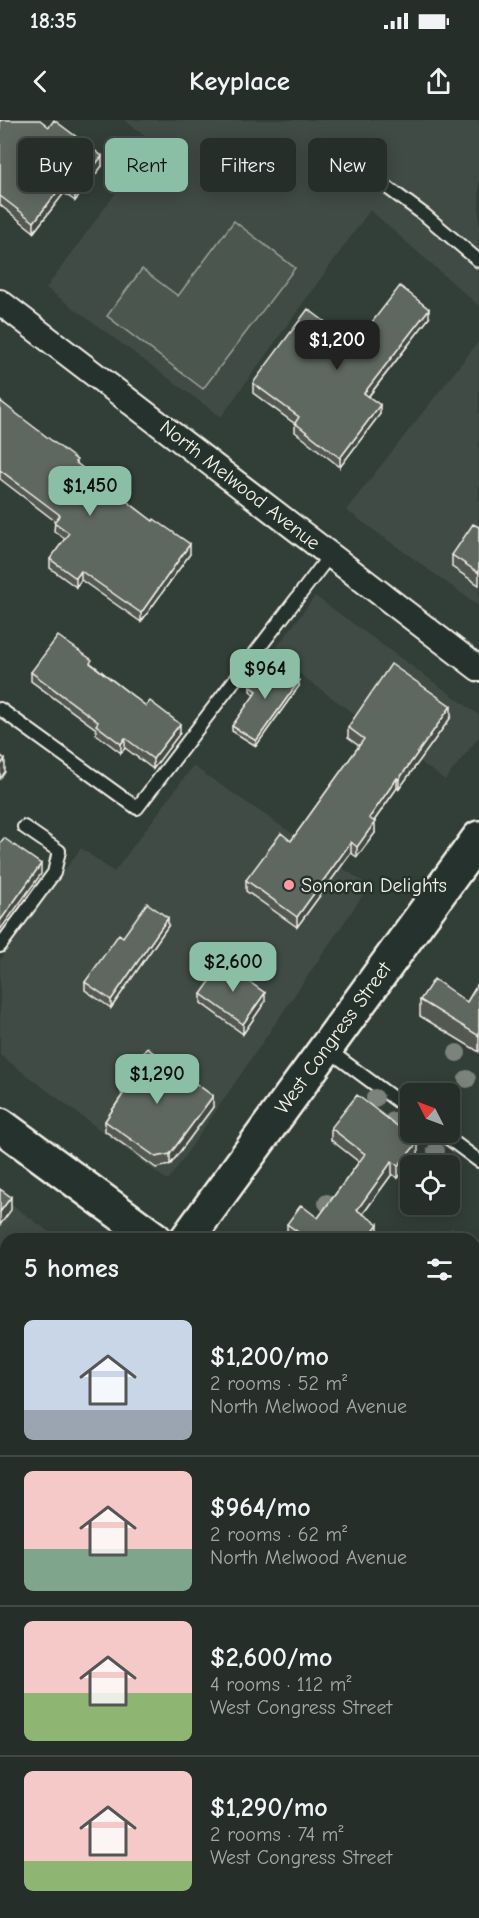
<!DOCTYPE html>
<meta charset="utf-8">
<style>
body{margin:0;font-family:"Comic Neue",sans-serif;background:#323a36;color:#f1f3f6;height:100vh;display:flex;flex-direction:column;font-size:22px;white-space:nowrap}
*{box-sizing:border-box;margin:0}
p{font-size:20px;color:#a4a8a8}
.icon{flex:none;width:33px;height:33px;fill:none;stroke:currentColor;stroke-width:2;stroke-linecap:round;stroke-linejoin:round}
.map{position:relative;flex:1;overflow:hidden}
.sheet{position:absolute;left:0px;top:1113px;width:480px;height:686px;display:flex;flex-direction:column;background:#262e2a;border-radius:18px 18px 0 0;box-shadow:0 3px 15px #0003,0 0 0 2px #424a47}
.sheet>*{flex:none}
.hud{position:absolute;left:18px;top:18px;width:444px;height:54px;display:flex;gap:12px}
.needle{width:39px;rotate:312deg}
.buttons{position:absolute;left:400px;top:963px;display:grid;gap:12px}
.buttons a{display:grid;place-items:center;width:60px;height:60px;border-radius:9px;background:#262e2a;box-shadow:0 3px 15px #0003,0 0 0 2px #424a47;font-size:30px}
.price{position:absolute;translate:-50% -51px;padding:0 14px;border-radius:12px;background:#8abfa5;color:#111;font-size:20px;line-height:39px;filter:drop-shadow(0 2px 3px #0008)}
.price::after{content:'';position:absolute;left:50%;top:36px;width:18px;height:14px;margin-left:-9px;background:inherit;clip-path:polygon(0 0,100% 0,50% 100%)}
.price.on{background:#222;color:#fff}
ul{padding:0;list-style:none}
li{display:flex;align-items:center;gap:18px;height:150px;padding:0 24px}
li+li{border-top:2px solid #424a47}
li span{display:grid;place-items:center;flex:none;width:168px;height:120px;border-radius:9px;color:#555}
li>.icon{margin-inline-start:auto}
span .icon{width:72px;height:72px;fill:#fffc;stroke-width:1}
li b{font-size:26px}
h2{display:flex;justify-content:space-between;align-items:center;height:72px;padding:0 24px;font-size:26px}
.chip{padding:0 21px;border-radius:9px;background:#262e2a;box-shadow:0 3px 15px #0003,0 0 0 2px #424a47;font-size:21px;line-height:54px}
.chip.on{background:#8abfa5;color:#111}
.status{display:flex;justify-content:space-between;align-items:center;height:42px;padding:0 30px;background:#262e2a;direction:ltr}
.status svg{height:16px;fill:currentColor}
header{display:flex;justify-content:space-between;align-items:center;height:78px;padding:0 24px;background:#262e2a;font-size:27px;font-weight:700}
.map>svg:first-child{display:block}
</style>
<div class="status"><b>18:35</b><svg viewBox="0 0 49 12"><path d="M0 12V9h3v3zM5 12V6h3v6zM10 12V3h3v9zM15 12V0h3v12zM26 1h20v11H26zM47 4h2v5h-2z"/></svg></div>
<header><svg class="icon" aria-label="back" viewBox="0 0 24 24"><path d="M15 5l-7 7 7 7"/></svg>Keyplace<svg class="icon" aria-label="share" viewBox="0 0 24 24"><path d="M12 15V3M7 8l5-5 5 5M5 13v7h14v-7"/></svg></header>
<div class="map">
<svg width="479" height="1798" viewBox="0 0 479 1798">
<rect width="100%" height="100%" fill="#323e38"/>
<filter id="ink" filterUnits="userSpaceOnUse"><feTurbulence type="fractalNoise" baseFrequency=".0167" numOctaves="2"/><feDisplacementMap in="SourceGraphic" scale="12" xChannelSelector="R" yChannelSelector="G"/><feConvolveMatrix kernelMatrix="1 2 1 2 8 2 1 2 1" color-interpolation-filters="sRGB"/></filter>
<g filter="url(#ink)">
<!-- built -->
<path fill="#404b44" d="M 124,0 L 479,0 L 479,186 L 370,90 L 221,297 L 46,168 L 153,22 Z
M 479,221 L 479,486 L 346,390 Z
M 315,476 L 479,595 L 479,617 L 445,660 L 272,534 Z
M 193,646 L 369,766 L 168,1061 L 0,935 L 0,840 L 81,728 L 114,752 Z
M 0,1076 L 59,1119 L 6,1119 L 6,1271 L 0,1279 Z"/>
<!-- green -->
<path fill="#4c564f" stroke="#a0a49c" stroke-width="1.5" d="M 234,101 L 295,148 L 203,269 L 107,196 L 142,149 L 178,176 Z"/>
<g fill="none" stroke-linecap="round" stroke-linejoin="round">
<defs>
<path id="service" d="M 346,37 L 426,96 L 479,141
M 0,589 L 137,688 L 330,435
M 0,826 L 54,753 L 59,731 L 24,707
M 327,929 L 411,991
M 440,1012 L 479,1041
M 474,1701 L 479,1704
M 27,1798 L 31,1792"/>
<path id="minor" d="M 0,182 L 479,549
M 0,1710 L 6,1714
M 113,1792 L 120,1798"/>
<path id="secondary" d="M 0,1005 L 155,1119
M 187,1119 L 479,718
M 474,1336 L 479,1339
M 474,1375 L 479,1379
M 0,1382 L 6,1374"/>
</defs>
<!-- service casing -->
<use href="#service" stroke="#f4f1e8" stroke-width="16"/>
<!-- minor casing -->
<use href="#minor" stroke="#f4f1e8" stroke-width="28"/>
<!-- secondary casing -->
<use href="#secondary" stroke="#f4f1e8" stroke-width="38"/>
<!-- service -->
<use href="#service" stroke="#26332d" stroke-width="12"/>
<!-- minor -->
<use href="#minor" stroke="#26332d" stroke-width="24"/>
<!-- secondary -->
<use href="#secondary" stroke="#26332d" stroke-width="33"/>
</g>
<!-- trees -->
<g fill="#7c837b">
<circle cx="457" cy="933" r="9"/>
<circle cx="467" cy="959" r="9"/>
<circle cx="375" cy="978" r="9"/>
<circle cx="393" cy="1001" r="9"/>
<circle cx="436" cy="1031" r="9"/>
<circle cx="327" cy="1083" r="9"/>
</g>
<!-- wall -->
<path fill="#525953" stroke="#f4f1e8" stroke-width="1.5" d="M 0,0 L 102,46 L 75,81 L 64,73 L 34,112 L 0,85 Z
M 429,198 L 369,276 L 380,294 L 340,347 L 295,312 L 295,304 L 253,273 L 253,263 L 355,224 Z
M 0,281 L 77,344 L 190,434 L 141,502 L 81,460 L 76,467 L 50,448 L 50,439 L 65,419 L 54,411 L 55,401 L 0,359 Z
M 479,407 L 479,465 L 452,447 L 452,435 Z
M 92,544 L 180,613 L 153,649 L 125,628 L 121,633 L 96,614 L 96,609 L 31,561 L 31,552 Z
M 250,566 L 299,566 L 256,626 L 232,611 L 232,606 L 255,575 L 250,571 Z
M 451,597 L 399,669 L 397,668 L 374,701 L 375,713 L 357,737 L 351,733 L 297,807 L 246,771 L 246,760 L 291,721 L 359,626 L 348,618 L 348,607 Z
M 168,806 L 111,888 L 85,870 L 85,862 L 123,817 Z
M 479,862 L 479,932 L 420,896 L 420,880 L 467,882 Z
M 201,874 L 265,882 L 243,914 L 201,883 Z
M 121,962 L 213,987 L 170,1045 L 156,1048 L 105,1011 L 105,1001 L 123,974 L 121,973 Z
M 331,1008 L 418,1034 L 398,1058 L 392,1054 L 363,1094 L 378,1117 L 376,1119 L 291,1119 L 287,1116 L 287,1104 L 318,1098 L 359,1042 L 331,1020 Z
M 479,1225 L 479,1264 L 474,1260 L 474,1232 Z
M 474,1452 L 479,1456 L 479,1611 L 474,1608 Z
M 266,1792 L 281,1792 L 277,1798 L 272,1798 Z
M 292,1792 L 377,1792 L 385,1798 L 300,1798 Z"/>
<!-- shaded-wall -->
<path fill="#424944" stroke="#f4f1e8" stroke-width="1.5" d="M 102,36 L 102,46 L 75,81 L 75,71 Z
M 64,63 L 64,73 L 34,112 L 34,102 Z
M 429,189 L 429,198 L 364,282 L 364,273 Z
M 380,285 L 380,294 L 340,347 L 340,338 Z
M 190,424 L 190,434 L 141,502 L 141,493 Z
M 81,451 L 81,460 L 76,467 L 76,458 Z
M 299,561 L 299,566 L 256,626 L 256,621 Z
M 451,586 L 451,597 L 399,669 L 399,659 Z
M 180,604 L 180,613 L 153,649 L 153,639 Z
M 125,618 L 125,628 L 121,633 L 121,624 Z
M 5,639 L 5,652 L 0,659 L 0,646 Z
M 397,658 L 397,668 L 369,708 L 369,698 Z
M 375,702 L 375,713 L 357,737 L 357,727 Z
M 351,722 L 351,733 L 297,807 L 297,797 Z
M 41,744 L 41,754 L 0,810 L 0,801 Z
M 168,798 L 168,806 L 111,888 L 111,880 Z
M 265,873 L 265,882 L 243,914 L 243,904 Z
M 213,976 L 213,987 L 170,1045 L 170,1034 Z
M 418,1022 L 418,1034 L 398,1058 L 398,1046 Z
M 392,1041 L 392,1054 L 357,1102 L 357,1090 Z
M 11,1077 L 11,1090 L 0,1105 L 0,1092 Z
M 378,1104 L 378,1117 L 376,1119 L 367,1119 Z
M 479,1138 L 479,1148 L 474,1155 L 474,1145 Z
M 479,1150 L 479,1159 L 474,1166 L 474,1157 Z
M 6,1606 L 6,1615 L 0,1624 L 0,1614 Z
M 275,1792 L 281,1792 L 277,1798 L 275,1798 Z"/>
<!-- building -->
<path fill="#5f6861" stroke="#f4f1e8" stroke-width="1.5" d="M 0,0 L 40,0 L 49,7 L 54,0 L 102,36 L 75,71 L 64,63 L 34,102 L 0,76 Z
M 400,166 L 429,189 L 364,273 L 380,285 L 340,338 L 295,303 L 299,297 L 253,263 L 308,189 L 355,224 Z
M 0,281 L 77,340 L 75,342 L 153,401 L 154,399 L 190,424 L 141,493 L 81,451 L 76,458 L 50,439 L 69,413 L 54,402 L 60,395 L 0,350 Z
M 473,404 L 479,407 L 479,453 L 452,435 Z
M 58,516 L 92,540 L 90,543 L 146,586 L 150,581 L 180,604 L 153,639 L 125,618 L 121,624 L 96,605 L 98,602 L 31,552 Z
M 267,540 L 299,561 L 256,621 L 232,606 L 257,571 L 250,566 Z
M 391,544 L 451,586 L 399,659 L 397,658 L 369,698 L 375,702 L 357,727 L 351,722 L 297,797 L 246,760 L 281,713 L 291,721 L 364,619 L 348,607 Z
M 0,635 L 5,639 L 0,646 Z
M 4,718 L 41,744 L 0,801 L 0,723 Z
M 147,783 L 168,798 L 111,880 L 85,862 L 119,814 L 123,817 Z
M 223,843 L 265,873 L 243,904 L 201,874 Z
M 434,859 L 467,882 L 479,862 L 479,916 L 420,880 Z
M 147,928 L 213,976 L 170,1034 L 156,1037 L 105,1001 L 128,967 L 121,962 Z
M 357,975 L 418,1022 L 398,1046 L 392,1041 L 357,1090 L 378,1104 L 367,1119 L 347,1119 L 342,1115 L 339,1119 L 308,1119 L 287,1104 L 301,1085 L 318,1098 L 365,1034 L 331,1008 Z
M 0,1069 L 11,1077 L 0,1092 Z
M 452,1110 L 465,1119 L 442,1119 L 447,1112 L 449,1113 Z
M 474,1125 L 479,1129 L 479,1138 L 474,1145 Z
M 474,1147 L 479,1150 L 474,1157 Z
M 479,1225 L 479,1255 L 474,1251 L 474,1232 Z
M 474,1452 L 479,1456 L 479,1602 L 474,1599 Z
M 6,1511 L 6,1606 L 0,1614 L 0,1519 Z
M 305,1792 L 377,1792 L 385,1798 L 312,1798 Z
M 410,1792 L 435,1792 L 443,1798 L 406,1798 Z"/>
</g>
<!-- markers -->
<circle fill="#ff9aa2" stroke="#26332d" stroke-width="2" cx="289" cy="765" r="6"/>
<g text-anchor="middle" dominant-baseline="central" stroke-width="5" stroke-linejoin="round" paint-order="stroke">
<!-- street labels -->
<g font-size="20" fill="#f4f1e8" stroke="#26332d">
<text transform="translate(240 365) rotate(38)">North Melwood Avenue</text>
<text transform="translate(333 918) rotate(-54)">West Congress Street</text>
</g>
<!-- poi labels -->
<g font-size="20" fill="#f4f1e8" stroke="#26332d" text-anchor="start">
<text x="301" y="765">Sonoran Delights</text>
</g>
</g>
</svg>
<div class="buttons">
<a><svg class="needle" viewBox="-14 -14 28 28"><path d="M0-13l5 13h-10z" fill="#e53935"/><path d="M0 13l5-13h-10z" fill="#a4a8a8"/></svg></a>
<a><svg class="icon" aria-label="locate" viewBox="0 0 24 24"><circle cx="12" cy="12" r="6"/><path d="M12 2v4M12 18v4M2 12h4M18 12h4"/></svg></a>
</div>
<b class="price on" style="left:337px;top:251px">$1,200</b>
<b class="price" style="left:90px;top:397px">$1,450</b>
<b class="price" style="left:265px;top:580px">$964</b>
<b class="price" style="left:233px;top:873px">$2,600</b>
<b class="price" style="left:157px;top:985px">$1,290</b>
<div class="hud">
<a class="chip">Buy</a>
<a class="chip on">Rent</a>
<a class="chip">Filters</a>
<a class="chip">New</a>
</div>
<section class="sheet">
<h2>5 homes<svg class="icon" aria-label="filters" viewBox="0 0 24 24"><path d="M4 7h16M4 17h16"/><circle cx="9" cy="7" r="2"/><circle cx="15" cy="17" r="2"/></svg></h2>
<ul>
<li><span style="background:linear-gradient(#c9d6e8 75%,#9aa5b1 0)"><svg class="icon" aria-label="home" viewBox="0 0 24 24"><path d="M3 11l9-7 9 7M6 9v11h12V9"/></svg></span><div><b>$1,200/mo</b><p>2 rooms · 52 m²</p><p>North Melwood Avenue</p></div></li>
<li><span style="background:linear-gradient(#f6c9c9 65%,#7fa58c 0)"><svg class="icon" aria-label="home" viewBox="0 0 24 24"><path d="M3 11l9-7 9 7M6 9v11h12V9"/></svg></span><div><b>$964/mo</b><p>2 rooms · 62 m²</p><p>North Melwood Avenue</p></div></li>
<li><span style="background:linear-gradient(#f6c9c9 60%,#8fb573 0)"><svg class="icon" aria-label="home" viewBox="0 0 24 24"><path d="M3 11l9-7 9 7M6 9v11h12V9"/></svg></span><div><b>$2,600/mo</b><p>4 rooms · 112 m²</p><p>West Congress Street</p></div></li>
<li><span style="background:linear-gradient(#f6c9c9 75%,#8fb573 0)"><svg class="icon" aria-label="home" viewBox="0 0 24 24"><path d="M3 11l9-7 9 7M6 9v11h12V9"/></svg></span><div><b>$1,290/mo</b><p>2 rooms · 74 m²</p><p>West Congress Street</p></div></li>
</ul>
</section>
</div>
